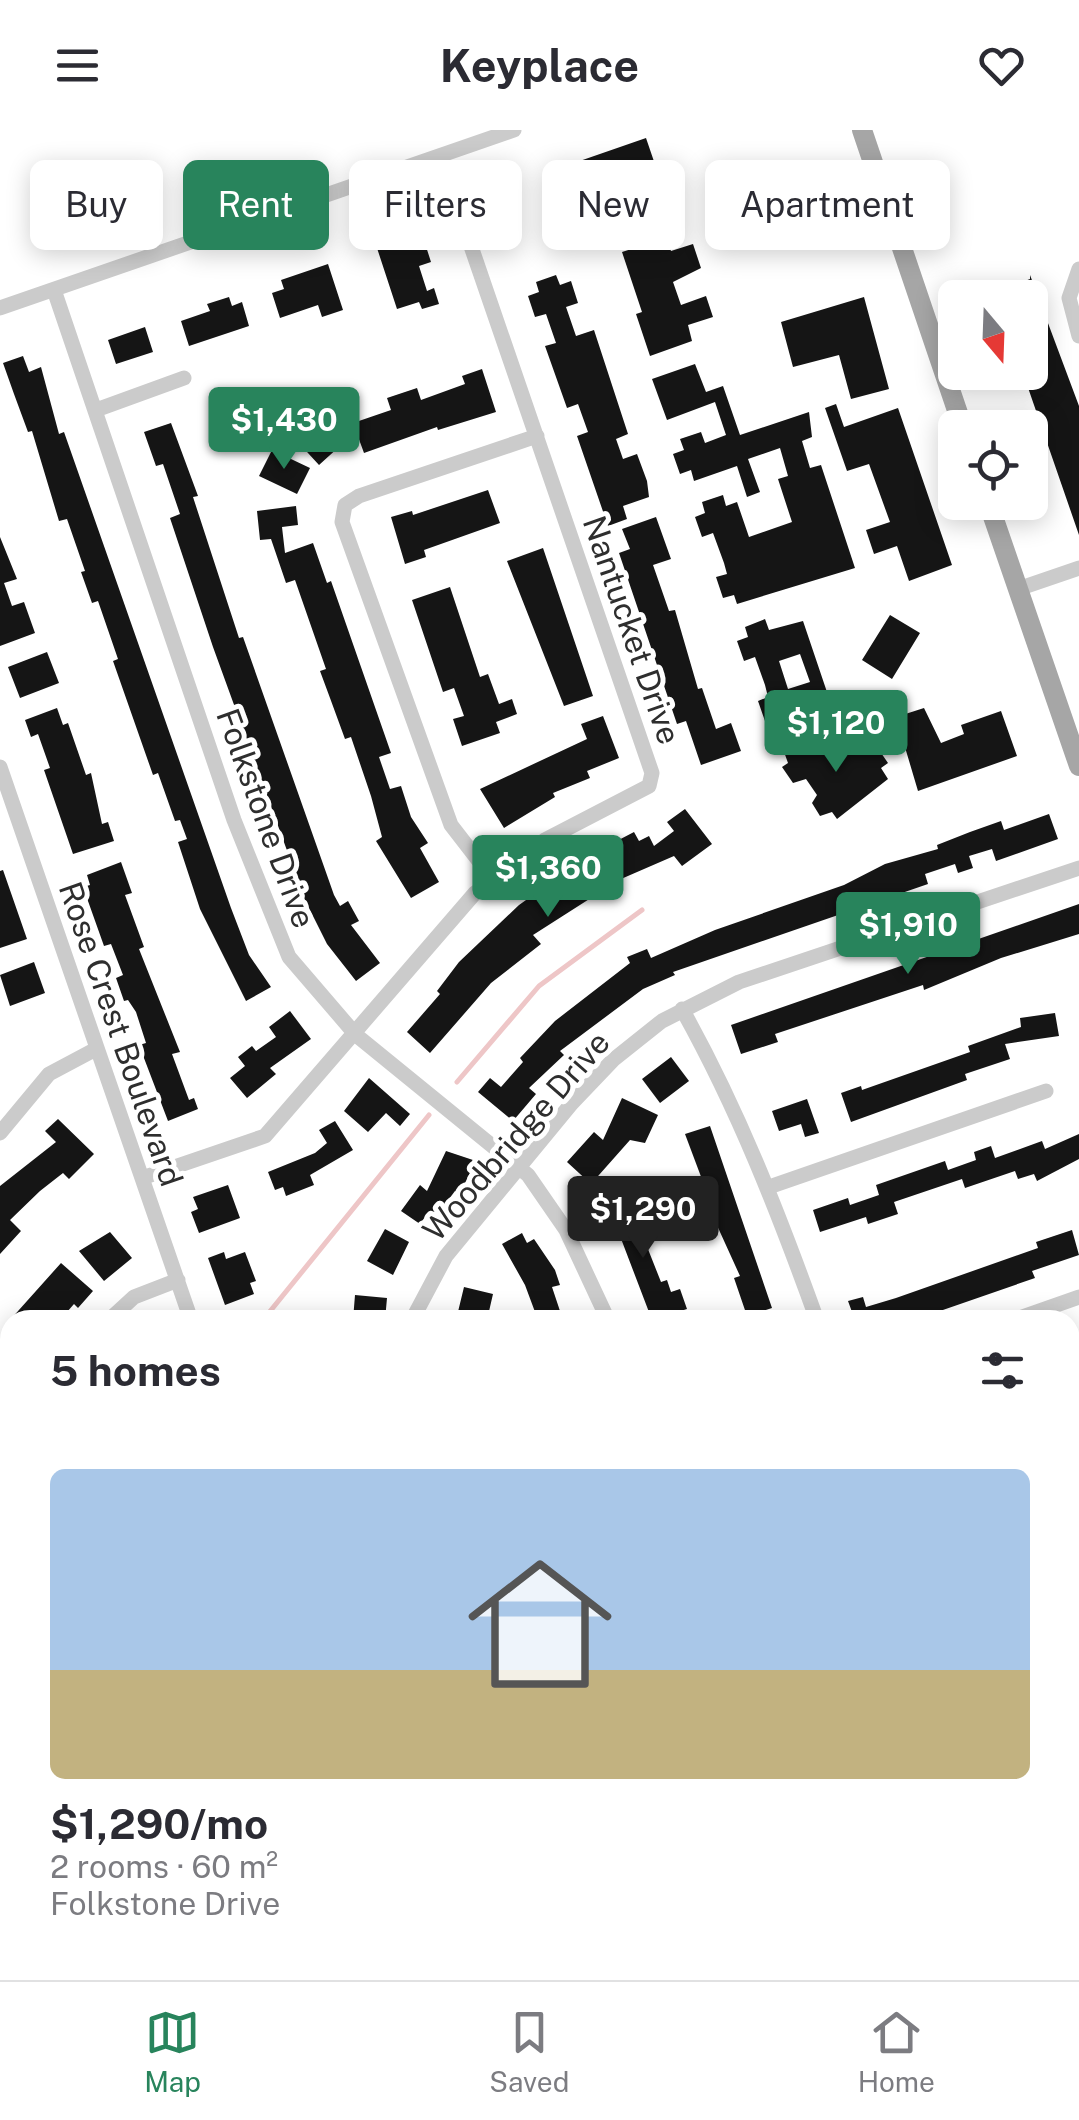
<!DOCTYPE html>
<meta charset="utf-8">
<style>
body{margin:0;font-family:"Public Sans",sans-serif;background:#f2f2f3;color:#2b2b33;height:100vh;display:flex;flex-direction:column;font-size:38px;white-space:nowrap}
*{box-sizing:border-box;margin:0}
p{font-size:32px;color:#7c7c81}
.icon{flex:none;width:55px;height:55px;fill:none;stroke:currentColor;stroke-width:2;stroke-linecap:round;stroke-linejoin:round}
.map{position:relative;flex:1;overflow:hidden}
.drawer{position:absolute;left:0px;top:1180px;width:1080px;height:670px;display:flex;flex-direction:column;background:#fff;border-radius:30px 30px 0 0;box-shadow:0 5px 25px #0003}
.drawer>*{flex:none}
.banner{position:absolute;left:30px;top:30px;width:1020px;height:90px;display:flex;gap:20px}
.needle{width:65px;rotate:161deg}
.fabs{position:absolute;left:938px;top:150px;display:grid;gap:20px}
.fabs a{display:grid;place-items:center;width:110px;height:110px;border-radius:15px;background:#fff;box-shadow:0 5px 25px #0003;font-size:50px}
.price{position:absolute;translate:-50% -85px;padding:0 22px;border-radius:10px;background:#28845c;color:#fff;font-size:32px;line-height:65px;filter:drop-shadow(0 2px 5px #0008)}
.price::after{content:'';position:absolute;left:50%;top:60px;width:30px;height:22px;margin-left:-15px;background:inherit;clip-path:polygon(0 0,100% 0,50% 100%)}
.price.selected{background:#222;color:#fff}
ul{padding:0;list-style:none}
li{display:grid;align-content:center;gap:20px;height:530px;padding:0 50px}
li span{display:grid;place-items:center;height:310px;border-radius:15px;color:#555}
li>.icon{margin-inline-start:auto}
span .icon{width:180px;height:180px;fill:#fffc;stroke-width:1}
li b{font-size:42px}
h2{display:flex;justify-content:space-between;align-items:center;height:120px;padding:0 50px;font-size:42px}
.chip{padding:0 35px;border-radius:15px;background:#fff;box-shadow:0 5px 25px #0003;font-size:35px;line-height:90px}
.chip.selected{background:#28845c;color:#fff}
header{display:flex;justify-content:space-between;align-items:center;height:130px;padding:0 50px;background:#fff;font-size:45px;font-weight:700}
.dock{display:flex;justify-content:space-around;align-items:center;height:140px;border-top:2px solid #e1e1e2;background:#fff;font-size:28px;color:#7c7c81}
.dock a{display:grid;justify-items:center;gap:5px}
.dock .selected{color:#28845c}
.map>svg:first-child{display:block}
</style>
<header><svg class="icon" aria-label="menu" viewBox="0 0 24 24"><path d="M4 6h16M4 12h16M4 18h16"/></svg>Keyplace<svg class="icon" aria-label="heart" viewBox="0 0 24 24"><path d="M12 20l-8-8c-3-5 5-10 8-4 3-6 11-1 8 4z"/></svg></header>
<div class="map">
<svg width="1079" height="1850" viewBox="0 0 1079 1850">
<rect width="100%" height="100%" fill="#fff"/>
<g fill="none" stroke-linecap="round" stroke-linejoin="round">
<!-- stream -->
<path stroke="#eec6c7" stroke-width="5" d="M 457,952 L 539,856 L 642,780
M 263,1190 L 429,985
M 0,1510 L 10,1498"/>
</g>
<!-- building -->
<path fill="#151515" fill-rule="evenodd" d="M 646,8 L 661,52 L 653,54 L 662,79 L 640,87 L 632,62 L 564,85 L 548,42 Z
M 517,50 L 522,65 L 513,68 L 516,76 L 499,82 L 491,59 Z
M 422,104 L 431,132 L 419,136 L 427,161 L 434,158 L 439,174 L 422,179 L 419,172 L 397,179 L 377,118 Z
M 666,108 L 671,121 L 693,114 L 701,138 L 673,152 L 681,175 L 706,166 L 713,187 L 688,195 L 692,211 L 650,226 L 636,184 L 642,182 L 622,122 Z
M 328,134 L 343,180 L 322,187 L 318,175 L 280,188 L 272,163 L 284,159 L 281,150 Z
M 556,145 L 560,155 L 571,151 L 578,173 L 566,177 L 576,206 L 594,200 L 628,304 L 616,309 L 623,329 L 637,324 L 647,351 L 649,367 L 623,376 L 627,389 L 608,396 L 577,306 L 588,302 L 578,274 L 567,278 L 545,216 L 556,213 L 546,184 L 535,187 L 528,166 L 539,162 L 536,152 Z
M 1030,145 L 1079,276 L 1079,405 L 1025,249 L 1030,247 L 1030,168 L 982,168 L 1030,149 Z
M 229,167 L 232,176 L 242,172 L 249,196 L 189,216 L 181,191 L 210,181 L 207,174 Z
M 864,167 L 889,259 L 851,269 L 839,225 L 793,237 L 781,192 Z
M 145,197 L 153,222 L 116,234 L 108,210 Z
M 23,226 L 29,242 L 41,237 L 59,304 L 64,302 L 231,778 L 249,825 L 271,857 L 246,871 L 200,779 L 178,712 L 187,709 L 180,690 L 175,691 L 158,643 L 153,645 L 113,531 L 118,529 L 98,471 L 92,473 L 81,442 L 85,441 L 67,389 L 59,391 L 32,301 L 28,302 L 14,264 L 3,233 Z
M 695,234 L 706,262 L 723,256 L 740,305 L 809,282 L 812,307 L 802,311 L 810,338 L 821,335 L 855,438 L 737,474 L 734,465 L 723,468 L 716,447 L 727,444 L 724,433 L 713,403 L 702,407 L 695,387 L 705,383 L 702,372 L 723,365 L 726,376 L 737,372 L 749,407 L 792,392 L 778,349 L 788,346 L 780,318 L 748,329 L 760,362 L 747,367 L 737,336 L 694,351 L 691,340 L 680,344 L 673,324 L 684,320 L 680,309 L 701,302 L 705,313 L 726,305 L 715,272 L 667,290 L 652,249 Z
M 482,239 L 496,282 L 438,300 L 437,297 L 364,323 L 353,293 L 391,280 L 387,268 L 417,258 L 421,270 L 465,254 L 462,246 Z
M 836,274 L 844,297 L 898,278 L 952,435 L 909,451 L 897,416 L 874,424 L 866,400 L 890,392 L 869,334 L 847,341 L 825,278 Z
M 317,292 L 340,316 L 319,335 L 297,311 Z
M 171,293 L 198,366 L 193,367 L 239,508 L 243,507 L 334,765 L 340,776 L 348,771 L 359,791 L 351,795 L 380,833 L 356,851 L 327,814 L 305,770 L 213,517 L 170,388 L 180,384 L 163,334 L 156,336 L 144,302 Z
M 272,320 L 310,338 L 297,364 L 259,346 Z
M 488,360 L 500,393 L 424,420 L 426,427 L 405,434 L 391,387 L 412,381 L 413,385 Z
M 296,376 L 298,395 L 282,397 L 285,423 L 313,413 L 327,453 L 331,451 L 391,623 L 379,627 L 390,659 L 401,656 L 411,687 L 428,713 L 420,718 L 439,752 L 411,768 L 376,711 L 382,707 L 371,666 L 351,607 L 345,609 L 330,568 L 320,541 L 326,539 L 295,450 L 286,453 L 271,409 L 260,410 L 257,381 Z
M 656,387 L 671,429 L 653,435 L 669,481 L 675,480 L 698,559 L 702,558 L 716,599 L 731,593 L 741,621 L 701,635 L 686,591 L 677,594 L 619,423 L 630,419 L 622,399 Z
M 0,407 L 17,449 L 4,453 L 12,476 L 24,472 L 35,503 L 0,516 Z
M 543,418 L 593,566 L 564,576 L 507,431 Z
M 450,457 L 480,547 L 488,544 L 499,574 L 512,569 L 517,584 L 496,592 L 500,603 L 462,616 L 453,589 L 464,586 L 454,558 L 443,562 L 412,470 Z
M 890,485 L 920,503 L 892,549 L 862,530 Z
M 765,489 L 769,500 L 803,491 L 829,568 L 796,580 L 799,590 L 779,597 L 776,588 L 765,591 L 758,571 L 768,567 L 765,555 L 755,527 L 744,531 L 737,511 L 748,507 L 745,497 ZM 800,524 L 810,552 L 788,559 L 779,531 Z
M 47,522 L 59,553 L 20,568 L 8,537 Z
M 57,578 L 63,595 L 68,593 L 86,645 L 91,643 L 102,694 L 108,692 L 114,711 L 73,724 L 44,640 L 50,638 L 38,604 L 31,607 L 25,590 Z
M 924,578 L 941,613 L 964,604 L 961,595 L 1001,581 L 1017,626 L 918,661 L 896,587 Z
M 603,586 L 619,628 L 587,641 L 590,648 L 553,663 L 555,667 L 504,698 L 480,659 L 587,609 L 581,594 Z
M 800,608 L 804,615 L 817,611 L 832,634 L 858,616 L 866,620 L 877,617 L 888,633 L 881,638 L 888,649 L 837,689 L 832,682 L 820,686 L 812,673 L 817,665 L 806,649 L 793,653 L 782,637 L 788,633 L 783,619 Z
M 685,679 L 712,714 L 682,736 L 674,726 L 591,762 L 594,766 L 533,805 L 541,814 L 491,853 L 430,923 L 407,902 L 440,864 L 437,861 L 459,832 L 519,775 L 588,726 L 634,702 L 639,711 L 649,706 L 654,716 L 674,701 L 667,692 Z
M 1049,684 L 1058,709 L 996,731 L 992,719 L 969,726 L 973,738 L 958,743 L 955,734 L 925,744 L 928,754 L 673,842 L 675,845 L 643,859 L 560,921 L 564,925 L 529,958 L 536,964 L 513,991 L 478,962 L 490,948 L 501,957 L 523,932 L 520,928 L 555,891 L 630,833 L 627,827 L 647,819 L 651,828 L 715,800 L 844,755 L 885,734 L 938,719 L 937,715 L 970,702 L 1001,691 L 1004,700 Z
M 121,732 L 132,763 L 125,765 L 144,817 L 139,819 L 180,922 L 172,924 L 189,970 L 194,968 L 198,979 L 168,991 L 139,915 L 146,913 L 136,882 L 128,870 L 124,871 L 116,848 L 123,845 L 111,814 L 104,816 L 83,757 L 90,755 L 87,745 Z
M 3,740 L 27,809 L 0,818 L 0,741 Z
M 1079,774 L 1079,804 L 1001,828 L 924,860 L 923,855 L 775,904 L 778,912 L 741,924 L 731,895 Z
M 34,832 L 45,863 L 10,876 L 0,845 Z
M 290,881 L 311,909 L 270,938 L 276,944 L 247,968 L 230,948 L 245,936 L 238,927 L 252,916 L 256,921 L 276,907 L 269,897 Z
M 1055,883 L 1059,906 L 1005,914 L 1010,929 L 965,944 L 967,950 L 851,992 L 841,963 L 861,956 L 862,960 L 970,922 L 968,916 L 1021,897 L 1020,888 Z
M 671,927 L 689,951 L 660,973 L 642,949 Z
M 369,948 L 410,984 L 400,996 L 386,983 L 368,1002 L 344,981 Z
M 622,968 L 658,985 L 645,1013 L 630,1010 L 591,1054 L 567,1032 L 594,1002 L 603,1010 Z
M 807,969 L 819,1003 L 805,1007 L 801,994 L 779,1001 L 772,981 Z
M 58,989 L 94,1024 L 69,1049 L 63,1043 L 40,1061 L 10,1090 L 21,1101 L 0,1124 L 0,1056 L 56,1012 L 45,1001 Z
M 335,991 L 353,1020 L 310,1045 L 314,1055 L 286,1066 L 283,1057 L 275,1060 L 268,1042 L 315,1023 L 327,1013 L 319,1000 Z
M 710,996 L 772,1178 L 747,1186 L 734,1148 L 740,1146 L 715,1091 L 698,1097 L 692,1082 L 702,1079 L 700,1071 L 709,1068 L 685,1004 Z
M 1079,1004 L 1079,1029 L 1037,1051 L 1034,1044 L 1018,1049 L 1015,1041 L 965,1058 L 962,1049 L 894,1072 L 898,1084 L 868,1094 L 866,1087 L 820,1102 L 813,1080 L 848,1068 L 850,1075 L 879,1065 L 876,1055 L 945,1031 L 948,1040 L 976,1030 L 974,1022 L 991,1016 L 995,1028 L 1042,1011 L 1045,1019 Z
M 446,1021 L 476,1031 L 460,1063 L 455,1061 L 434,1089 L 427,1084 L 420,1094 L 401,1081 L 420,1055 L 427,1061 Z
M 228,1055 L 240,1088 L 199,1103 L 191,1082 L 198,1079 L 193,1067 Z
M 625,1061 L 661,1152 L 667,1150 L 671,1162 L 680,1159 L 687,1179 L 652,1190 L 620,1106 L 615,1108 L 608,1093 L 614,1090 L 605,1070 Z
M 385,1099 L 409,1112 L 393,1145 L 367,1131 Z
M 1072,1100 L 1079,1125 L 1032,1141 L 1035,1148 L 914,1190 L 835,1190 L 852,1182 L 848,1171 L 863,1167 L 866,1177 L 896,1168 L 1038,1118 L 1036,1112 Z
M 110,1102 L 132,1128 L 104,1151 L 79,1121 Z
M 522,1103 L 527,1113 L 534,1109 L 555,1140 L 560,1155 L 552,1157 L 563,1190 L 538,1190 L 525,1155 L 502,1114 Z
M 224,1122 L 226,1129 L 245,1122 L 256,1151 L 250,1153 L 254,1164 L 225,1175 L 208,1128 Z
M 61,1133 L 93,1161 L 78,1178 L 74,1174 L 60,1190 L 10,1190 Z
M 464,1157 L 493,1164 L 487,1190 L 456,1190 Z
M 355,1165 L 387,1168 L 385,1190 L 353,1190 Z"/>
<g fill="none" stroke-linecap="round" stroke-linejoin="round">
<!-- minor -->
<path stroke="#cbcbcb" stroke-width="15" d="M 1079,139 L 1069,168 L 1079,206
M 54,160 L 234,690 L 289,827 L 356,905 L 528,1045 L 566,1100 L 608,1190
M 0,178 L 514,0
M 96,280 L 184,248
M 1018,459 L 1079,438
M 0,637 L 191,1190
M 492,748 L 451,695 L 342,392 L 345,375 L 359,366 L 537,306
M 682,879 C 738,979 778,1082 817,1190
M 0,1003 L 49,944 L 96,919
M 142,1048 L 265,1006 L 475,763 L 545,710 L 649,656 L 652,643 L 440,26
M 769,1057 L 1046,961
M 109,1190 L 134,1167 L 178,1150
M 412,1190 L 446,1126 L 572,973 L 613,930 L 662,891 L 739,852 L 1079,738
M 1014,1190 L 1079,1167
M 0,1320 L 10,1308
M 1070,1390 L 1079,1387
M 1070,1608 L 1079,1605
M 0,1685 L 10,1673
M 189,1840 L 192,1850
M 419,1840 L 422,1850"/>
<!-- major -->
<path stroke="#a6a6a6" stroke-width="20" d="M 862,0 L 963,298
M 988,372 L 1079,636"/>
</g>
<g text-anchor="middle" dominant-baseline="central" stroke-width="10" stroke-linejoin="round" paint-order="stroke">
<!-- street labels -->
<g font-size="32" fill="#2e2e2e" stroke="#fff">
<text transform="translate(632 500) rotate(71)">Nantucket Drive</text>
<text transform="translate(266 688) rotate(70)">Folkstone Drive</text>
<text transform="translate(121 904) rotate(71)">Rose Crest Boulevard</text>
<text transform="translate(516 1006) rotate(-49)">Woodbridge Drive</text>
</g>
</g>
</svg>
<div class="fabs">
<a><svg class="needle" viewBox="-14 -14 28 28"><path d="M0-13l5 13h-10z" fill="#e53935"/><path d="M0 13l5-13h-10z" fill="#7c7c81"/></svg></a>
<a><svg class="icon" aria-label="locate" viewBox="0 0 24 24"><circle cx="12" cy="12" r="6"/><path d="M12 2v4M12 18v4M2 12h4M18 12h4"/></svg></a>
</div>
<b class="price" style="left:284px;top:342px">$1,430</b>
<b class="price" style="left:836px;top:645px">$1,120</b>
<b class="price" style="left:548px;top:790px">$1,360</b>
<b class="price" style="left:908px;top:847px">$1,910</b>
<b class="price selected" style="left:643px;top:1131px">$1,290</b>
<div class="banner">
<a class="chip">Buy</a>
<a class="chip selected">Rent</a>
<a class="chip">Filters</a>
<a class="chip">New</a>
<a class="chip">Apartment</a>
</div>
<section class="drawer">
<h2>5 homes<svg class="icon" aria-label="filters" viewBox="0 0 24 24"><path d="M4 7h16M4 17h16"/><circle cx="9" cy="7" r="2"/><circle cx="15" cy="17" r="2"/></svg></h2>
<ul>
<li><span style="background:linear-gradient(#a9c7e8 65%,#c2b280 0)"><svg class="icon" aria-label="home" viewBox="0 0 24 24"><path d="M3 11l9-7 9 7M6 9v11h12V9"/></svg></span><div><b>$1,290/mo</b><p>2 rooms · 60 m²</p><p>Folkstone Drive</p></div></li>
</ul>
</section>
</div>
<nav class="dock">
<a class="selected"><svg class="icon" aria-label="map" viewBox="0 0 24 24"><path d="M3 6l6-2 6 2 6-2v14l-6 2-6-2-6 2zM9 4v14M15 6v14"/></svg>Map</a>
<a><svg class="icon" aria-label="saved" viewBox="0 0 24 24"><path d="M7 4h10v16l-5-4-5 4z"/></svg>Saved</a>
<a><svg class="icon" aria-label="home" viewBox="0 0 24 24"><path d="M3 11l9-7 9 7M6 9v11h12V9"/></svg>Home</a>
</nav>
